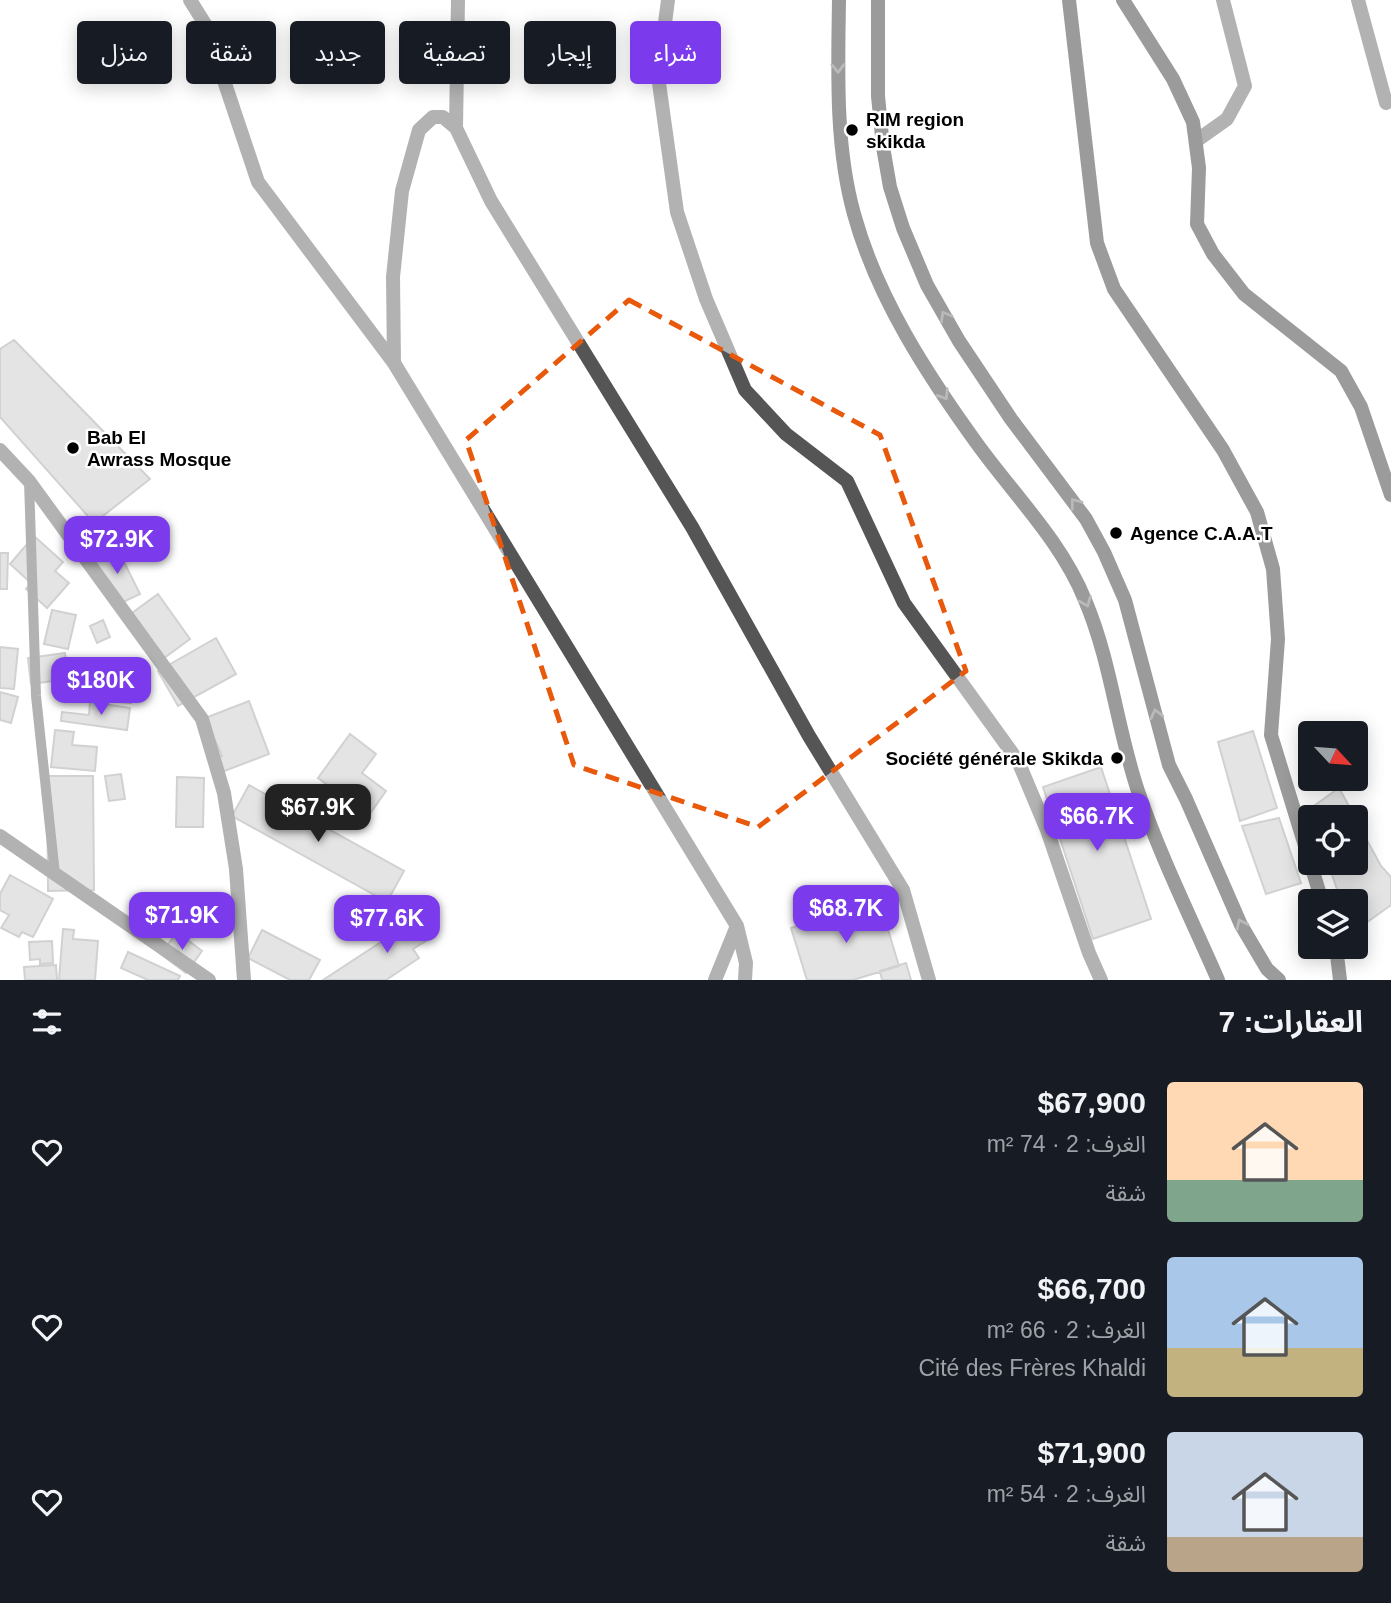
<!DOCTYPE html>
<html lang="ar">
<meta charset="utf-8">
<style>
body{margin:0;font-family:Helvetica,"Noto Sans Arabic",sans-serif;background:#242831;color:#f1f3f6;direction:rtl;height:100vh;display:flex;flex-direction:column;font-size:26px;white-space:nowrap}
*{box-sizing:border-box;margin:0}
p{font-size:23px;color:#9ea1a6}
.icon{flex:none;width:38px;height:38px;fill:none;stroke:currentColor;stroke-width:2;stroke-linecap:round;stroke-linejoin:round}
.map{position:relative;height:980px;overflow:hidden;direction:ltr}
.sheet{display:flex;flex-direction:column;background:#171b24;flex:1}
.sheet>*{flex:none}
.banner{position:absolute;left:21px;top:21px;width:700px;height:63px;direction:rtl;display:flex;gap:14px}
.needle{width:46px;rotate:116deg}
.controls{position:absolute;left:1298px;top:721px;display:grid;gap:14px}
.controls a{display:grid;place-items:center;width:70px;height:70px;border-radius:7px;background:#171b24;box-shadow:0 4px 18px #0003;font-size:35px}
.price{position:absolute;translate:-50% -60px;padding:0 16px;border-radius:14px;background:#7c3aed;color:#fff;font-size:23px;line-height:46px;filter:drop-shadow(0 2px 4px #0008)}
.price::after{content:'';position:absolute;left:50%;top:42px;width:21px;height:16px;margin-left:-10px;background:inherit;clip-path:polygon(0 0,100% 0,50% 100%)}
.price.active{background:#222;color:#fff}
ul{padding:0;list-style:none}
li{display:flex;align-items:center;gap:21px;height:175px;padding:0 28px}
li span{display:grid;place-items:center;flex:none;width:196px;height:140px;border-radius:7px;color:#555}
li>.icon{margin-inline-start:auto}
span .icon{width:84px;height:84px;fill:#fffc;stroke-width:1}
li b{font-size:30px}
h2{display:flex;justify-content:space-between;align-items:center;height:84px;padding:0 28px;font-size:30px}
.tag{padding:0 24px;border-radius:7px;background:#171b24;box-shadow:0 4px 18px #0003;font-size:24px;line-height:63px}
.tag.active{background:#7c3aed;color:#fff}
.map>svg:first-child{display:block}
</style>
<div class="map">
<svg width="1391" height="980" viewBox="0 0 1391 980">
<rect width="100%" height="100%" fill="#fff"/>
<!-- building -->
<path fill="#c4c4c4" stroke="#999" stroke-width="2" d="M 14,340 L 150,479 L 94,523 L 0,417 L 0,349 Z
M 34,536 L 63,562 L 55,571 L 69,583 L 47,608 L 26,589 L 31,583 L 10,564 Z
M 116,546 L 140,594 L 117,605 L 94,558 Z
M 0,553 L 8,553 L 7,589 L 0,589 Z
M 158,594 L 190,639 L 164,658 L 132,613 Z
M 52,610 L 76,615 L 68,649 L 44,644 Z
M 103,620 L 110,637 L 97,643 L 90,626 Z
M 216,638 L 236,674 L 178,706 L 158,671 Z
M 0,647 L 18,649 L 14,689 L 0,688 Z
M 65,653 L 68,679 L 31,684 L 28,658 Z
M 95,660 L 133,662 L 131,703 L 92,700 Z
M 0,692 L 18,697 L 11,723 L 0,720 Z
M 249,701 L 269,754 L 219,773 L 214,759 L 222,756 L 205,718 Z
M 90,702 L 130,708 L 127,730 L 61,721 L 62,712 L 89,715 Z
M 55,730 L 74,732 L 72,745 L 97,747 L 95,771 L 51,767 Z
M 1253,731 L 1277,808 L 1240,821 L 1218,742 Z
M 350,734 L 376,754 L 362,773 L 386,791 L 369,815 L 318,778 Z
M 1101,767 L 1151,919 L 1093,939 L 1043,787 Z
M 121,774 L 125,799 L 109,801 L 105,776 Z
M 47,776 L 93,776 L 94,890 L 48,891 Z
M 177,777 L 204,778 L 203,827 L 176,827 Z
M 249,785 L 404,871 L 387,902 L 232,816 Z
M 1339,788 L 1355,817 L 1314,817 L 1311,808 Z
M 1279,818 L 1301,883 L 1266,894 L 1242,826 Z
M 1356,820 L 1381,866 L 1391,877 L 1391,905 L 1356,930 L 1356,901 L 1341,901 L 1328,863 L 1356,863 Z
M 10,875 L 53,899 L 33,937 L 22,932 L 19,937 L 1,928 L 9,915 L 0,910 L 0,894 Z
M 879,900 L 899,966 L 853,980 L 807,980 L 791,928 Z
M 396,910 L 404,919 L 387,934 L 379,926 Z
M 421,916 L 434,936 L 413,949 L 419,958 L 386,980 L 323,980 Z
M 63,929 L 74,930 L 73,939 L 98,941 L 95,980 L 59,980 Z
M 262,930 L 320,960 L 309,980 L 290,980 L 248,958 Z
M 177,932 L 202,951 L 186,973 L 161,954 Z
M 52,941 L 53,963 L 40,964 L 40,959 L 30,960 L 29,942 Z
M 128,952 L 180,976 L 178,980 L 148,980 L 121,968 Z
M 906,963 L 911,980 L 882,980 L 880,971 Z
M 56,965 L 57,980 L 25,980 L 24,967 Z"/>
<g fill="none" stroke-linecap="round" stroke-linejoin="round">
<!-- service -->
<path stroke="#555" stroke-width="10" d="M 29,481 L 36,696 L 55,874"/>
<!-- minor -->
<path stroke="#555" stroke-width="14" d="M 190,0 L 205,24 L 258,182 L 394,363 L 737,926 L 746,963 L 745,980
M 458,0 L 456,128 L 491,201 L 692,527 L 809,736 L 903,890 L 929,980
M 668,0 L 658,76 L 677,212 L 706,299 L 745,390 L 786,434 L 847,481 L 904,603 L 1018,761 L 1047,830 L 1089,953 L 1101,980
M 1358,0 L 1386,103
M 1196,141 L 1227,119 L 1245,86 L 1223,0
M 394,363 L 393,277 L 402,191 L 419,130 L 433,117 L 443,117 L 456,128
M 0,450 L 29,481 L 202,719 L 224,793 L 236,869 L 244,980
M 0,836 L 209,980
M 715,980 L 737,926"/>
<!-- secondary -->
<path stroke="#222" stroke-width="14" d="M 839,0 C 838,70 835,146 854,214 C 877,298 928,376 978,445 C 1015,496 1061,541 1085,600 C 1111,661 1117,729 1138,791 C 1160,856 1191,918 1218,980
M 878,0 L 878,96 L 883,147 L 890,187 L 903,228 L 927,285 L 959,341 L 1011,419 L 1086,519 L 1104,552 L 1125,600 L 1169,765 L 1186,799 L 1241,925 L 1267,969 L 1279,980
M 1069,0 L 1097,243 L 1114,289 L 1223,450 L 1257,512 L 1273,569 L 1278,639 L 1271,735 L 1322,901
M 1123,0 L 1173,79 L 1193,122 L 1199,168 L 1197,224 L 1213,254 L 1244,294 L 1341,371 L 1361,407 L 1391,495
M 1336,947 L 1340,980"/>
</g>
<!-- one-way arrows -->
<defs><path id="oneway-chevron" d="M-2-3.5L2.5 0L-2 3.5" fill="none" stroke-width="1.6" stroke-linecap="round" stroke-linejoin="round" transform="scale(1.75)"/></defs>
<g stroke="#646464">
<use href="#oneway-chevron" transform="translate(838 68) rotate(89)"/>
<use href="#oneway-chevron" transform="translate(945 316) rotate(-120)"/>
<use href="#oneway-chevron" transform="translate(944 395) rotate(57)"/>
<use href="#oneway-chevron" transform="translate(1075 503) rotate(-127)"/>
<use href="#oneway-chevron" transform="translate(1086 602) rotate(68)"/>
<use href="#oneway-chevron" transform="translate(1156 714) rotate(-104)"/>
<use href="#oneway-chevron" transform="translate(1241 924) rotate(-115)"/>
</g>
<!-- marked area -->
<path d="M0 0H1391V980H0ZM 629,300 L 880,435 L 966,671 L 758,827 L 574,765 L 466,440 Z" fill="#fff" fill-opacity=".55" fill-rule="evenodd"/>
<path fill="none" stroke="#e8590c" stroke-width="5" stroke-dasharray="14 9" stroke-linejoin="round" d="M 629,300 L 880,435 L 966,671 L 758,827 L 574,765 L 466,440 Z"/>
<!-- markers -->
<g fill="#000" stroke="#fff" stroke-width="2.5">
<circle cx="852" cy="130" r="7"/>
<circle cx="73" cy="448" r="7"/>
<circle cx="1116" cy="533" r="7"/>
<circle cx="1117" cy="758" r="7"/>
</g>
<g text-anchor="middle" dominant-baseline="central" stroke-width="5" stroke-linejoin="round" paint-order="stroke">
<!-- poi labels -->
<g font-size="19" font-weight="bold" fill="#000" stroke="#fff" text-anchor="start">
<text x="866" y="119">RIM region<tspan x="866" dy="22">skikda</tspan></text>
<text x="87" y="437">Bab El<tspan x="87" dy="22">Awrass Mosque</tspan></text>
<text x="1130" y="533">Agence C.A.A.T</text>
<text x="1103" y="758" text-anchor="end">Société générale Skikda</text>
</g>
</g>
</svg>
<div class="controls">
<a><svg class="needle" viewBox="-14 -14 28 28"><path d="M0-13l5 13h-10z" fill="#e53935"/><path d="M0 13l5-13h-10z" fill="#9ea1a6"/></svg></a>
<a><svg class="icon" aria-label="locate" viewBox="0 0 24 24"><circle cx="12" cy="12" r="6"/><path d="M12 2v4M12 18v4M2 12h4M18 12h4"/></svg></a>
<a><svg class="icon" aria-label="layers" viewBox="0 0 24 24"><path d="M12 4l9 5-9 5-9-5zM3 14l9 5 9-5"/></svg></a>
</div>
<b class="price" style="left:117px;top:576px">$72.9K</b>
<b class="price" style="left:101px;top:717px">$180K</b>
<b class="price active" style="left:318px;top:844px">$67.9K</b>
<b class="price" style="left:1097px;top:853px">$66.7K</b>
<b class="price" style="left:846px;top:945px">$68.7K</b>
<b class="price" style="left:182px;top:952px">$71.9K</b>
<b class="price" style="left:387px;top:955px">$77.6K</b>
<div class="banner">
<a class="tag active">شراء</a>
<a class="tag">إيجار</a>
<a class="tag">تصفية</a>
<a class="tag">جديد</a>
<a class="tag">شقة</a>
<a class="tag">منزل</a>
</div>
</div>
<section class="sheet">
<h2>العقارات: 7<svg class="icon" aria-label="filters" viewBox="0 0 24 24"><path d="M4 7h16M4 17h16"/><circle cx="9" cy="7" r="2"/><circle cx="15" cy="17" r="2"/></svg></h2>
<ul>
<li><span style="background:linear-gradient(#ffd9b3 70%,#7fa58c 0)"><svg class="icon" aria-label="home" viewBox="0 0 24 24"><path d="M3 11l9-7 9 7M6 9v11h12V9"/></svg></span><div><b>$67,900</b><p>الغرف: 2 · 74 m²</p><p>شقة</p></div><svg class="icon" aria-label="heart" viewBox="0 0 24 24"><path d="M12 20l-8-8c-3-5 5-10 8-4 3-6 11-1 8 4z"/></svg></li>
<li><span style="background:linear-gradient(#a9c7e8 65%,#c2b280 0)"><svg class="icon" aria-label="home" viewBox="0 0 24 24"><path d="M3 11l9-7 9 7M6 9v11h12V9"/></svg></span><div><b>$66,700</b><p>الغرف: 2 · 66 m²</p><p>Cité des Frères Khaldi</p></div><svg class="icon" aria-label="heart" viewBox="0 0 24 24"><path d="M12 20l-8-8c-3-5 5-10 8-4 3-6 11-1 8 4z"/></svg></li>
<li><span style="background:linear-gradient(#c9d6e8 75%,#b9a48a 0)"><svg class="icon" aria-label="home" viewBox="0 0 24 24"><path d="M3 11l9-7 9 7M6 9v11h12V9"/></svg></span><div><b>$71,900</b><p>الغرف: 2 · 54 m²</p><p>شقة</p></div><svg class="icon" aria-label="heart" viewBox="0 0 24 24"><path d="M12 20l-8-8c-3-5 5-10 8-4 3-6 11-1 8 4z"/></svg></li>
</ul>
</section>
